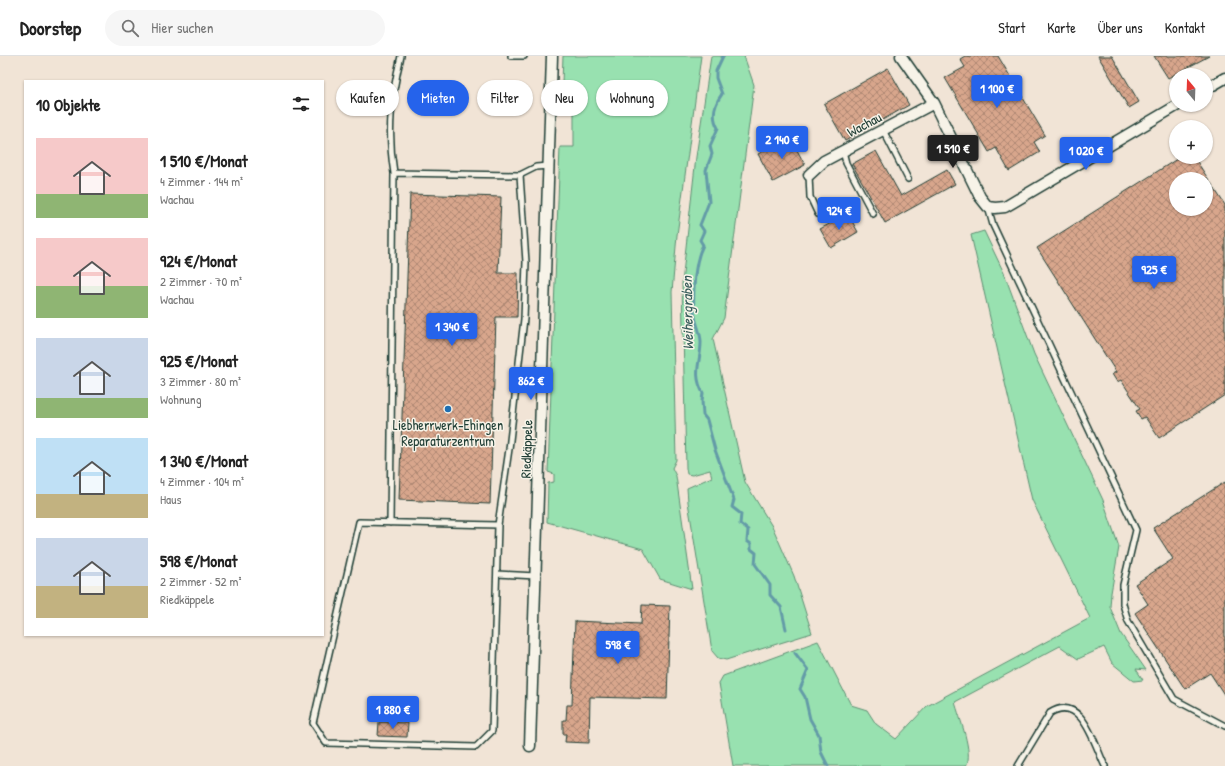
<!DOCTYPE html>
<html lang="de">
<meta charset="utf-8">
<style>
body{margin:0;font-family:"Patrick Hand",sans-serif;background:#f6f6f6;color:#222;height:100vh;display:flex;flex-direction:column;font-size:15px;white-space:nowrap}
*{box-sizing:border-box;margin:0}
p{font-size:13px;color:#767676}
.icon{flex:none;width:22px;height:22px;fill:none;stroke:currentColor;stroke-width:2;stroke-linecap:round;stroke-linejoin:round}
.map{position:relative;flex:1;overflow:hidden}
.panel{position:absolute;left:24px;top:24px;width:300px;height:556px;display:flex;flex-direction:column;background:#fff;border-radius:0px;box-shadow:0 1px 3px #0004}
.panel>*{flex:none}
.banner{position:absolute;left:336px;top:24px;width:380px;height:36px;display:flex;gap:8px}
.needle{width:26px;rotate:341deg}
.tools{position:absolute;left:1169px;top:12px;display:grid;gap:8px}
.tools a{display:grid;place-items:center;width:44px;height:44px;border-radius:50%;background:#fff;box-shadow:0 1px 3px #0004;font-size:20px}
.price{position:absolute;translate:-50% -34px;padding:0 9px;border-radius:4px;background:#2563eb;color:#fff;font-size:13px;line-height:26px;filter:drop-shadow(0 1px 2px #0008)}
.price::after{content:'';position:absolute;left:50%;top:24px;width:12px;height:9px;margin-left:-6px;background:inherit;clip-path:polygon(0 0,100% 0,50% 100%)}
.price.on{background:#222;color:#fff}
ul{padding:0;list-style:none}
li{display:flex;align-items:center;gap:12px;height:100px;padding:0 12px}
li span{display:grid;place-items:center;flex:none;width:112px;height:80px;border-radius:0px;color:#555}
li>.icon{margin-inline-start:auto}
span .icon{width:48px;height:48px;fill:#fffc;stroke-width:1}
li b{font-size:17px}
h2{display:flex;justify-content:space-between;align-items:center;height:48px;padding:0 12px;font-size:17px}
.tag{padding:0 14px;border-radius:18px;background:#fff;box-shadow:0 1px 3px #0004;font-size:14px;line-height:36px}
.tag.on{background:#2563eb;color:#fff}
header{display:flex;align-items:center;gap:24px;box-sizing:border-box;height:56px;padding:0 20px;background:#fff;border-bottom:1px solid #e0e0e0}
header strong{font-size:19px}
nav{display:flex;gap:22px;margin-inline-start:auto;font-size:14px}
.search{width:280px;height:36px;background:#f6f6f6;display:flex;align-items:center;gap:10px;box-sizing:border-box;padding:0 14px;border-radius:22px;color:#767676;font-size:15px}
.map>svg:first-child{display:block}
</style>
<header>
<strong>Doorstep</strong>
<div class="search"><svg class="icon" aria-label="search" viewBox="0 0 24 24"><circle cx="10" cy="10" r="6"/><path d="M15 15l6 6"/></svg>Hier suchen</div>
<nav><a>Start</a><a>Karte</a><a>Über uns</a><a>Kontakt</a></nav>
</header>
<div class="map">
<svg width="1225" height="710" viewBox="0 0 1225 710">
<defs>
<pattern id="building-cross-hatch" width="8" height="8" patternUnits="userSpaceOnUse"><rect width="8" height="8" fill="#d8a68c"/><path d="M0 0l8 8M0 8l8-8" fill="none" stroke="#af8873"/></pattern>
</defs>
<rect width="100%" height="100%" fill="#f1e4d6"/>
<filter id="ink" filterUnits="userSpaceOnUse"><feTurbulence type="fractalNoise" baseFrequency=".025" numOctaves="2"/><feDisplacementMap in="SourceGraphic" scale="8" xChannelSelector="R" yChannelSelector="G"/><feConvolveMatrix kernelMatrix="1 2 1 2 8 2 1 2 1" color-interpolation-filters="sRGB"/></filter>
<g filter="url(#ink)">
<!-- grass -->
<path fill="#98e1b0" stroke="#5c8f72" d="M 563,0 L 701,0 L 677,179 L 672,236 L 676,404 L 672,412 L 676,420 L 692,533 L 660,523 L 643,493 L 547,466 L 548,427 L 554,426 L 554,418 L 548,416 L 560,91 L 574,91 L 574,55 L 561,54 Z
M 711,0 L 744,0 L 754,29 L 724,262 L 713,283 L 745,426 L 773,472 L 794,520 L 812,577 L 726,604 L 718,602 L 712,595 L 688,446 L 687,432 L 712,421 L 710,414 L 692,419 L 687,418 L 686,412 L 682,227 L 696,101 Z
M 984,175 L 1004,217 L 1034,298 L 1103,444 L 1119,491 L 1111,537 L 1110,551 L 1121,578 L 1146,614 L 1136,613 L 1143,624 L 1134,625 L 1112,607 L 1104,591 L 1078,603 L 1060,590 L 955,646 C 959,661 974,697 966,710 L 733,710 L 719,627 L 723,620 L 818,585 L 851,649 L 867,654 L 876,668 L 896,683 L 927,650 L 1090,562 L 1032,444 L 971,179 Z"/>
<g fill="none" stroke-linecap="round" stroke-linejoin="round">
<!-- stream -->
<path stroke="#649ba7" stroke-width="3" d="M 723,0 L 716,15 L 716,22 L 722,38 C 714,49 711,60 718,72 L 710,90 L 712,98 L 706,114 L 709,146 L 700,169 L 704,175 L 700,184 L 703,189 C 694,206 693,237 694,256 C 695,266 701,276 701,286 C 701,306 692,317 703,337 L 702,345 L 703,359 L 707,364 L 715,394 L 734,444 L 732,451 L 741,458 L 740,468 L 748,474 L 747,485 L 751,488 L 751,493 L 756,497 L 755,508 L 770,529 L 770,539 L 781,551 L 786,573
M 795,597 L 808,614 L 800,633 L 805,641 L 810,663 L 819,679 L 821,696 L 828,710"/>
</g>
<!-- building -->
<path fill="url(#building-cross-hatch)" stroke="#1f3d34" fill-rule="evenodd" d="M 965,0 L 998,0 L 1045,79 L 1034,86 L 1040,96 L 1009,115 L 996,92 L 989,96 L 945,22 L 965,11 L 960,3 Z
M 1098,0 L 1112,0 L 1139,46 L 1129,52 Z
M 1154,0 L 1209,0 L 1168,22 Z
M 888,12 L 909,49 L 845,85 L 824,48 Z
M 790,81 L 805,109 L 773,126 L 758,98 Z
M 876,95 L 901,140 L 947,114 L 955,128 L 885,167 L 852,108 Z
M 1180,101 L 1194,101 L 1225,149 L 1225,339 L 1159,382 L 1145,361 L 1141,363 L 1136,355 L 1140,353 L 1121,324 L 1117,326 L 1112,318 L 1116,316 L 1037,192 ZM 1176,123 L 1206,123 L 1206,153 L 1176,153 Z
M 410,138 L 501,141 L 498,217 L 518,217 L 517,261 L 496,261 L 490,448 L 399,444 Z
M 848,158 L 858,176 L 831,192 L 820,173 Z
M 1225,426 L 1225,640 L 1210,617 L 1185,633 L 1135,557 L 1148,548 L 1135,528 L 1173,503 L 1153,472 Z
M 642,549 L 670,550 L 667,643 L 590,641 L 589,687 L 565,686 L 566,678 L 563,678 L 563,664 L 566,664 L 567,649 L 572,649 L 575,565 L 641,568 Z
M 379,666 L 408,667 L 407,681 L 378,680 Z"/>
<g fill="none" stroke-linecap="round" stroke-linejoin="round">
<defs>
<path id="lane" d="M 511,0 L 524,0
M 883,74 L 908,123
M 843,95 L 846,107 L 873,158
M 394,117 C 387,75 391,41 401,0
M 809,119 L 810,141 L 818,158
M 988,151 L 993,169 L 1136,474 L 1123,529 L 1123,548 L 1128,565 L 1174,643 L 1225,670
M 359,466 L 498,469 L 492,675 L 476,691 L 326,687 L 313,667 Z
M 390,467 L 394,117 L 520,119
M 498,469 L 509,393 L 524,263 L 526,206 L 520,119 L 536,111 L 549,110
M 497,518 L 536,520
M 1018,710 L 1050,657 C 1082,637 1094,688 1105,710"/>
<path id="street" d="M 901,0 L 934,47 L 980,141 L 988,151 L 995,152 L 1005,151 L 1178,49
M 1206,33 L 1225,22
M 809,119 L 824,105 L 934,47
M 530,690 L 552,0"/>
</defs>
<!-- lane casing -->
<use href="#lane" stroke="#1f3d34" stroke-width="8"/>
<!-- street casing -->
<use href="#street" stroke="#1f3d34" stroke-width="13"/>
<!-- lane -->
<use href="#lane" stroke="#f7f3e8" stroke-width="5"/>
<!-- street -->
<use href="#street" stroke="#f7f3e8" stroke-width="10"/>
</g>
</g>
<!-- markers -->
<circle fill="#1f6fb2" stroke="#f7f3e8" stroke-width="1.5" cx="448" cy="353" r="4"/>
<g text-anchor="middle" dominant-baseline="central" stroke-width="3" stroke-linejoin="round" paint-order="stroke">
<!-- street labels -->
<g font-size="14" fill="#1f3d34" stroke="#f7f3e8">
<text transform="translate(864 68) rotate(-28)">Wachau</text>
<text transform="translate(526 393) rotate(-88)">Riedkäppele</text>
</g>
<!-- poi labels -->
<g font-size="14" fill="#1f3d34" stroke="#f7f3e8">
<text x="448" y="368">Liebherrwerk-Ehingen<tspan x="448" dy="16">Reparaturzentrum</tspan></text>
</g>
<!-- water labels -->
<g font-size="15" font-style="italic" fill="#365c5a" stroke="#f7f3e8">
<text transform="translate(687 257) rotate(-91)">Weihergraben</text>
</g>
</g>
</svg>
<div class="tools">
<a><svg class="needle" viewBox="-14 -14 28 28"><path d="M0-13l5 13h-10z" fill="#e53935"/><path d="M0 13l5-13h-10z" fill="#767676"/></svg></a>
<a>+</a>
<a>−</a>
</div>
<b class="price" style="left:997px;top:53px">1 100 €</b>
<b class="price" style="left:782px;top:104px">2 140 €</b>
<b class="price on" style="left:953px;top:113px">1 510 €</b>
<b class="price" style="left:1086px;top:115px">1 020 €</b>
<b class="price" style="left:839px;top:175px">924 €</b>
<b class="price" style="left:1154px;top:234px">925 €</b>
<b class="price" style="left:452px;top:291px">1 340 €</b>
<b class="price" style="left:531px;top:345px">862 €</b>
<b class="price" style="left:618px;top:609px">598 €</b>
<b class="price" style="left:393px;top:674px">1 880 €</b>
<div class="banner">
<a class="tag">Kaufen</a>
<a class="tag on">Mieten</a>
<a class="tag">Filter</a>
<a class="tag">Neu</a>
<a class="tag">Wohnung</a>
</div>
<section class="panel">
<h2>10 Objekte<svg class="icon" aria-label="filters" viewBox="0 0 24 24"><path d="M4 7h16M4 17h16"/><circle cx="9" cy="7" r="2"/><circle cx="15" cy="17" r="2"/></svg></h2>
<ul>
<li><span style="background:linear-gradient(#f6c9c9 70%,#8fb573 0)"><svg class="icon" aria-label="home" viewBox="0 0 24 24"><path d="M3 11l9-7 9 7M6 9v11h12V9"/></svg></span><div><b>1 510 €/Monat</b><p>4 Zimmer · 144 m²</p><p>Wachau</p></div></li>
<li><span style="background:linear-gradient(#f6c9c9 60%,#8fb573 0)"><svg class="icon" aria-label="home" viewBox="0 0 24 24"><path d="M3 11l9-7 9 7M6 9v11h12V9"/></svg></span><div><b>924 €/Monat</b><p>2 Zimmer · 70 m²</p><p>Wachau</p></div></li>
<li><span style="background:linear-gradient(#c9d6e8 75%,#8fb573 0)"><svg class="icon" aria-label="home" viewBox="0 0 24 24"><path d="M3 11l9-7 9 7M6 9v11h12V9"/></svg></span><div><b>925 €/Monat</b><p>3 Zimmer · 80 m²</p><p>Wohnung</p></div></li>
<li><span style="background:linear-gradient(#bfe0f5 70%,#c2b280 0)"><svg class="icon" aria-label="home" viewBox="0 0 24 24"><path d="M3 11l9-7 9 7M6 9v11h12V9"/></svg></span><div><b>1 340 €/Monat</b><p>4 Zimmer · 104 m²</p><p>Haus</p></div></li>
<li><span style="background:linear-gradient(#c9d6e8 60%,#c2b280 0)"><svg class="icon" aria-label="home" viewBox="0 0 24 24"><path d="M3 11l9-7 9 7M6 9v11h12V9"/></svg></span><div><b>598 €/Monat</b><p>2 Zimmer · 52 m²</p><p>Riedkäppele</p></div></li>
</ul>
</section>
</div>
